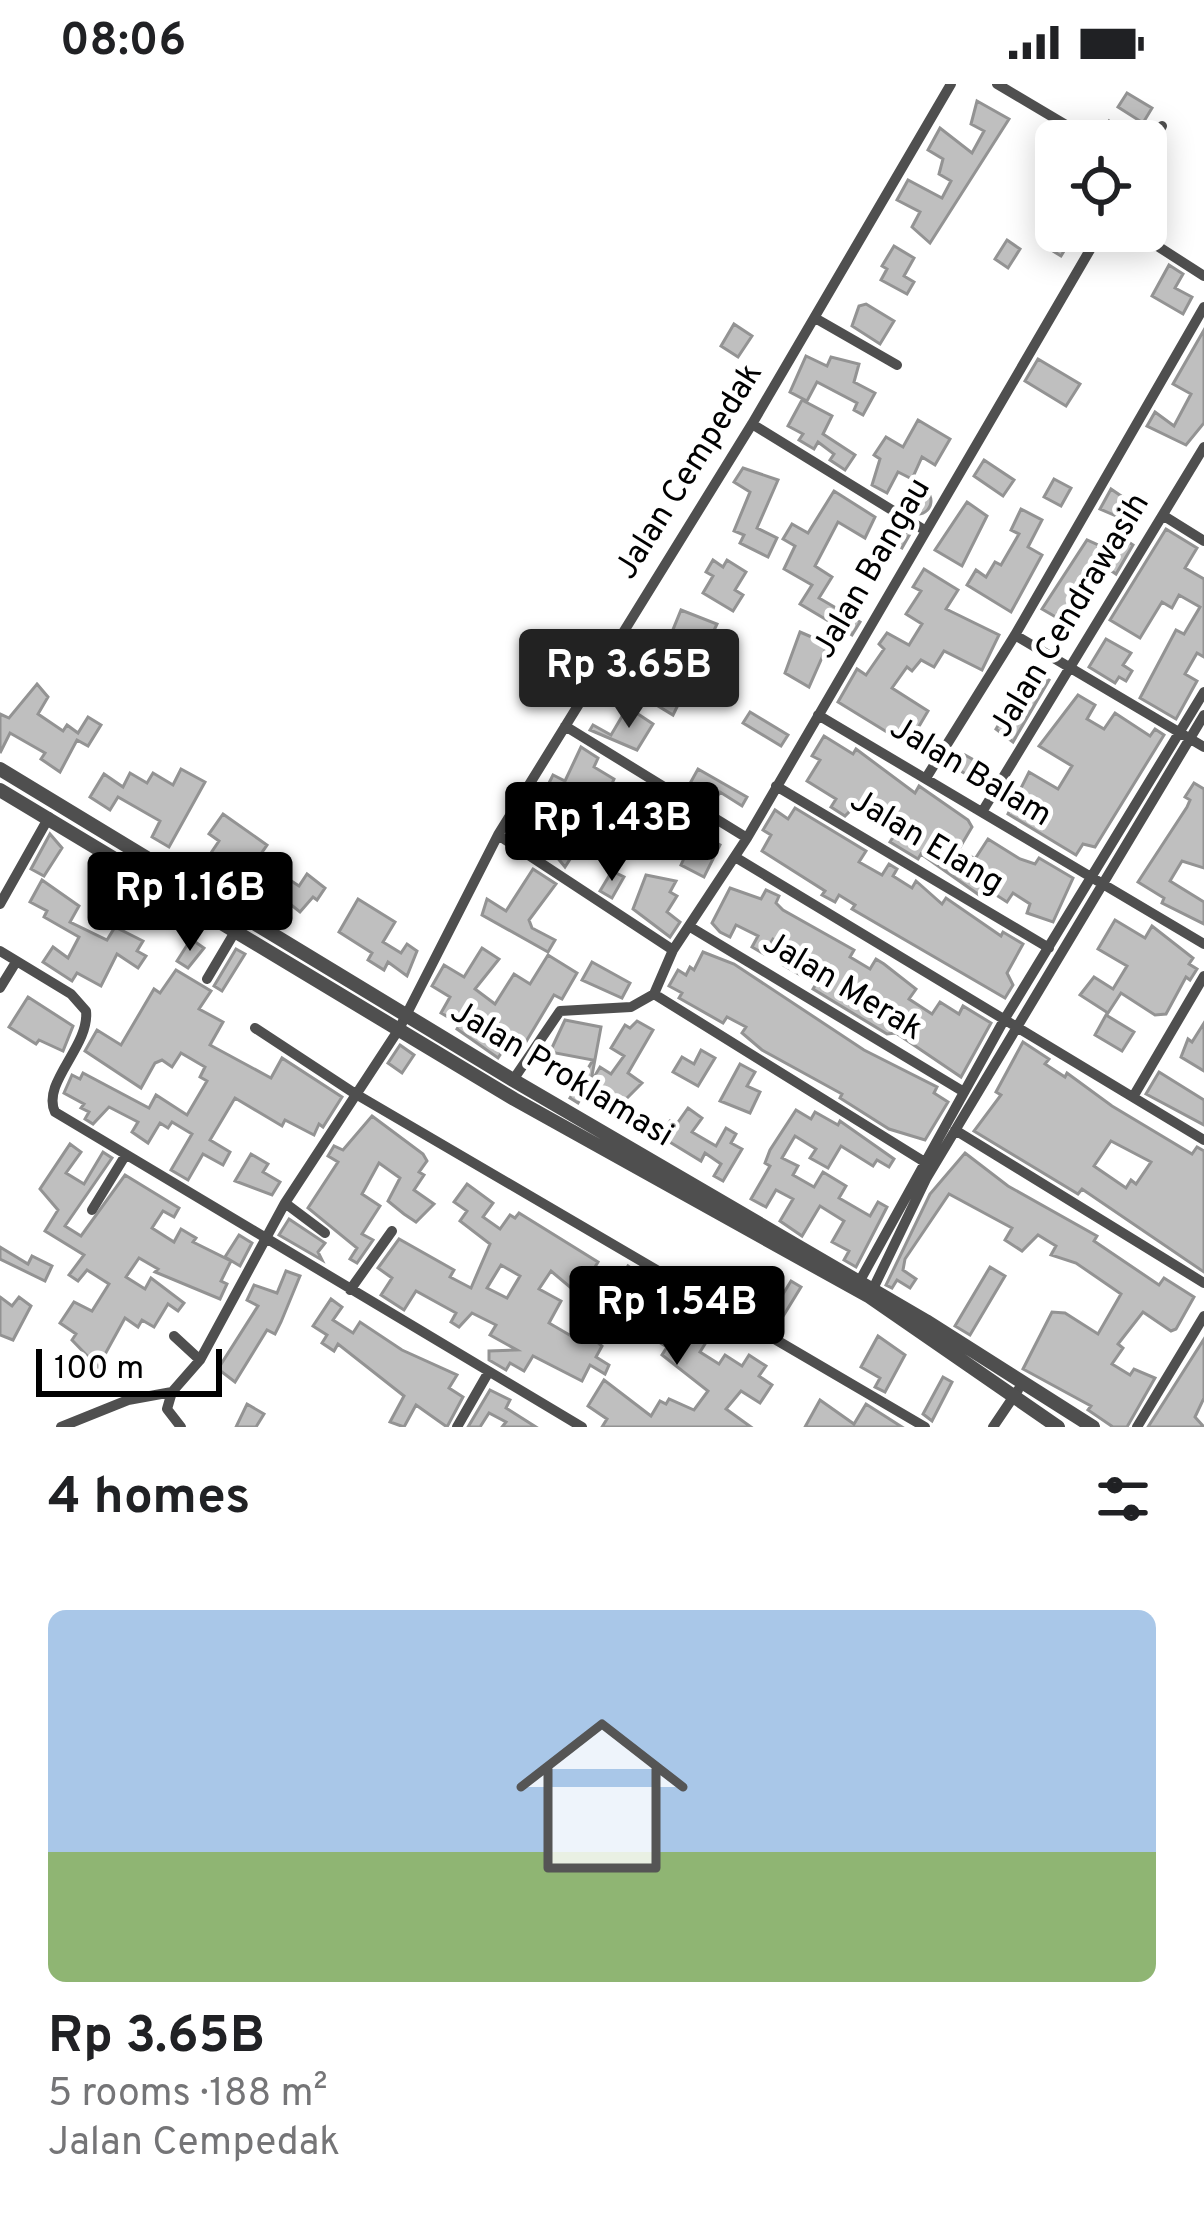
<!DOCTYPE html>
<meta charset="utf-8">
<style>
body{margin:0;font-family:Overpass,sans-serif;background:#f6f6f6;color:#202124;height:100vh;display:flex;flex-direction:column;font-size:45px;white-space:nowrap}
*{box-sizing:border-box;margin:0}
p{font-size:39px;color:#757577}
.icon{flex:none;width:66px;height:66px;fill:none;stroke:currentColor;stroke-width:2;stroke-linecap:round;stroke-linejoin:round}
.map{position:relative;height:1343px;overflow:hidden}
.details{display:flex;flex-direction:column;background:#fff;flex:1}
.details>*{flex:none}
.fabs{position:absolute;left:1035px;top:36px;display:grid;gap:24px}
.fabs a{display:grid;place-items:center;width:132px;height:132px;border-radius:18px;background:#fff;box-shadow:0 6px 30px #0003;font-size:60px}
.scale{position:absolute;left:36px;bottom:30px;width:186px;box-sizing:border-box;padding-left:12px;border:6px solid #000;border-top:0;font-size:33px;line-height:42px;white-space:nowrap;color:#000;-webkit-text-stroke:9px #fff;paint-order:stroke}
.price{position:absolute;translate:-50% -102px;padding:0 27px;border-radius:12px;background:#000;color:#fff;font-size:39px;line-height:78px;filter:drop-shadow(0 3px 6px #0008)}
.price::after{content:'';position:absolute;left:50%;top:72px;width:36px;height:27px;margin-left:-18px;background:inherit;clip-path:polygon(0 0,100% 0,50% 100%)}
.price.active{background:#222;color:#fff}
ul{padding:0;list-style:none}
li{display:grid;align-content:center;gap:24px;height:636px;padding:0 48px}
li span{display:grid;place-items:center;height:372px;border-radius:18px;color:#555}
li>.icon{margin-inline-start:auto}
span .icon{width:216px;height:216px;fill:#fffc;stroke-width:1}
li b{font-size:51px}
h2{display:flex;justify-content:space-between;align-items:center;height:144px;padding:0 48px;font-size:51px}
.status{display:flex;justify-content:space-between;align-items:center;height:84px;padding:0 60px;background:#fff;direction:ltr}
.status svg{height:33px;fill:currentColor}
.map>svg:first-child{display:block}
</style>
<div class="status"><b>08:06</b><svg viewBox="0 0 49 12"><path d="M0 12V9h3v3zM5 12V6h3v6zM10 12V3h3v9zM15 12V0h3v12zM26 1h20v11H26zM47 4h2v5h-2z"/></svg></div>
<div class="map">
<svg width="1204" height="1343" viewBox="0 0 1204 1343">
<rect width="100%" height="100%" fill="#fff"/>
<!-- building -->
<path fill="#bfbfbf" stroke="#939393" stroke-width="3" fill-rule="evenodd" d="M 1127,9 L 1152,24 L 1143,39 L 1118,23 Z
M 977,17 L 1009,35 L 930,159 L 912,143 L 920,128 L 897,116 L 908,96 L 942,114 L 951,97 L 939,90 L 943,75 L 928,66 L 940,44 L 972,69 L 984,47 L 971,40 Z
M 1109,37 L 1113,40 L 1137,57 L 1103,57 L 1100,50 Z
M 1049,145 L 1070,157 L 1061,172 L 1040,159 Z
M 1007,156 L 1020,165 L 1008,184 L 995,175 Z
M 894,162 L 914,174 L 904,192 L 914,198 L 907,210 L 881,196 L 887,185 L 882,182 Z
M 1169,181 L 1183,190 L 1175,204 L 1192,213 L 1183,230 L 1152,212 Z
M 866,220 L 894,237 L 880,260 L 852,242 L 859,222 Z
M 734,240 L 752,252 L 738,273 L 721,262 Z
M 1204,246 L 1204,339 L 1186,361 L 1147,342 L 1155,328 L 1174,342 L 1191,310 L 1173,300 Z
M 806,272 L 827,282 L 831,273 L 859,280 L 854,298 L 875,309 L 863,331 L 854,326 L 857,319 L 817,298 L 807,317 L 790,308 Z
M 1038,275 L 1080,300 L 1066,322 L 1025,297 Z
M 802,316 L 832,332 L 823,350 L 855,371 L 845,386 L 830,376 L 834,370 L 818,358 L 814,365 L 799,356 L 803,350 L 788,342 Z
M 918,336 L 950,355 L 935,381 L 922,373 L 912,395 L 898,388 L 887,409 L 872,401 L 880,375 L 874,371 L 886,353 L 903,363 Z
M 984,376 L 1014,396 L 1003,412 L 974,392 Z
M 743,384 L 778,396 L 757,444 L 777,454 L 768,473 L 740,459 L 744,451 L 734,447 L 750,408 L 734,398 Z
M 1054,395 L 1071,404 L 1061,422 L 1044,413 Z
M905 417a13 13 0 1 1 26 0a13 13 0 1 1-26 0Z
M 1111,405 L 1127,416 L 1116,432 L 1100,425 Z
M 834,407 L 875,433 L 865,454 L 838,438 L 815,482 L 832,493 L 819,514 L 860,538 L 852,551 L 800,520 L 812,501 L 784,485 L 795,462 L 783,455 L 792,440 L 808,449 Z
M 967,418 L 987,432 L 962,482 L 935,466 Z
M 1021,425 L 1042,436 L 1028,463 L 1042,471 L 1011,528 L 967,501 L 976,486 L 986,493 L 995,478 L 1001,481 L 1019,450 L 1011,446 Z
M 893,438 L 910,450 L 902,464 L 884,454 Z
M 1166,445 L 1197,464 L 1185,484 L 1204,495 L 1204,573 L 1197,569 L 1185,590 L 1197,597 L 1176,635 L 1140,614 L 1176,546 L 1184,550 L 1200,523 L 1179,511 L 1172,524 L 1162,518 L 1140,554 L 1110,536 Z
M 1118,451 L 1133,461 L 1116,490 L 1097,477 L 1077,508 L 1082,511 L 1066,539 L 1042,525 L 1087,456 L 1105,464 Z
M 713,476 L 723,483 L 727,476 L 746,488 L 735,506 L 743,511 L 733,527 L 703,509 L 713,492 L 706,488 Z
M 924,485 L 958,506 L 946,525 L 999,551 L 982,586 L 944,567 L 934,583 L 921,576 L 912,587 L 907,583 L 892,604 L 928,627 L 908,661 L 838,618 L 857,585 L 866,591 L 884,565 L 879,560 L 887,549 L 909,561 L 922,540 L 906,530 L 921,507 L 913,503 Z
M 681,526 L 717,540 L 709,557 L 700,553 L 697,560 L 691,557 L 681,576 L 667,613 L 679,619 L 673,631 L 635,608 L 647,582 L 625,568 L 636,550 L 673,573 L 683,553 L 672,548 Z
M 800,548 L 828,560 L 809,603 L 785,589 Z
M 1106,555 L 1131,569 L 1123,581 L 1132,587 L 1126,597 L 1119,593 L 1115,599 L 1089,583 Z
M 1031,586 L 1049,596 L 1013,658 L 996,645 Z
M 37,600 L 48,613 L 38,630 L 63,647 L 67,641 L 78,649 L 88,633 L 101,641 L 88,662 L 77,656 L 60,688 L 41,675 L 45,669 L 10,649 L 0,669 L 0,630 L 9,634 Z
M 1078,611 L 1095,621 L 1087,635 L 1104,645 L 1115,629 L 1150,652 L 1155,645 L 1164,651 L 1095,763 L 1083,760 L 1076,771 L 1008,730 L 1029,688 L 1058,705 L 1072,682 L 1039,662 Z
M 635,628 L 653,640 L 637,666 L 590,646 L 593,641 L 611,651 L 624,629 L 632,634 Z
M 750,628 L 788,651 L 781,662 L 743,639 Z
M 824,652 L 853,670 L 856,665 L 915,709 L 919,702 L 968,736 L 972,743 L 959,765 L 975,775 L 988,755 L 1020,775 L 1035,780 L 1039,774 L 1073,794 L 1053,838 L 1027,829 L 1030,820 L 1013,809 L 1007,818 L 987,805 L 982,813 L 921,770 L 918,775 L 890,758 L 895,750 L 854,723 L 845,732 L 831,723 L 836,715 L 807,697 L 820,676 L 812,672 Z
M 581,663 L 598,674 L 594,683 L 614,695 L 598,730 L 573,708 L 565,723 L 543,711 L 553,691 L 565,697 Z
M 965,671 L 990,685 L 982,699 L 957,685 Z
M 181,685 L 205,698 L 169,763 L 152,753 L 160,737 L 118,713 L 110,726 L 90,713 L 104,690 L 123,703 L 130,689 L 147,699 L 153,689 L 173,701 Z
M 698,685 L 747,713 L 742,722 L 720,708 L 712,721 L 688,703 Z
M 1194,699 L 1204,705 L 1204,784 L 1182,777 L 1170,797 L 1204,818 L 1204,840 L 1162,819 L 1164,814 L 1138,798 L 1187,723 L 1190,716 L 1185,713 Z
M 648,706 L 657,717 L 648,733 L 637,727 Z
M 795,724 L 866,767 L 859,778 L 882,791 L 889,780 L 897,785 L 893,792 L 912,804 L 916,797 L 942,820 L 946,814 L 1001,852 L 1003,848 L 1023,860 L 1007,889 L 1013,901 L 1005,914 L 852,825 L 855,821 L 839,811 L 835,818 L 822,811 L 825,807 L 762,767 L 771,751 L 763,746 L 775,726 L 788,735 Z
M 223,730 L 267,761 L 249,787 L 235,778 L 231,784 L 211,769 L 219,757 L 209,750 Z
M 573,744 L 585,752 L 565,783 L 556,772 Z
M 696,748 L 720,761 L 704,793 L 681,781 Z
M 50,750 L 62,764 L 44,792 L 31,785 Z
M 533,785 L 556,800 L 529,836 L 532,844 L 555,856 L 548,868 L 482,831 L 487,815 L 506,827 Z
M 612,787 L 624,793 L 612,814 L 600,807 Z
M 307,790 L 325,804 L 317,816 L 313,813 L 300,828 L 285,816 L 274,832 L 264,826 L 282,791 L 299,802 Z
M 646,791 L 676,797 L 670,808 L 677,812 L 667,828 L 680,838 L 670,853 L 633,825 Z
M 104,793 L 125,805 L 118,817 L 97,805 Z
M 42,796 L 79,822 L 70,838 L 107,856 L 115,843 L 143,857 L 137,867 L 146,872 L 138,884 L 117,870 L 101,902 L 77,889 L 72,897 L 43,878 L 53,863 L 68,874 L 79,853 L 44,833 L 47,827 L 30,818 Z
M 730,804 L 761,815 L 766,806 L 779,812 L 776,819 L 783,826 L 854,866 L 850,873 L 870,885 L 876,875 L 884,880 L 916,905 L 909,915 L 932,930 L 940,918 L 959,930 L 963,922 L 991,939 L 961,993 L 896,949 L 887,950 L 813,905 L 816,900 L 783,881 L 792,867 L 773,855 L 764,870 L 752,863 L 758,852 L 736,841 L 730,853 L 720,848 L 712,839 Z
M 358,815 L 395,838 L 383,858 L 401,869 L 407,860 L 417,867 L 407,892 L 388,878 L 384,886 L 368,876 L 372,869 L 339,848 Z
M 1115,836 L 1145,854 L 1152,842 L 1193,874 L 1189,880 L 1197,885 L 1190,896 L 1186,893 L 1166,930 L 1155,931 L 1121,909 L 1108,929 L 1080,911 L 1094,893 L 1113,905 L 1127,882 L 1098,865 Z
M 191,855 L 204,864 L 188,884 L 177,877 Z
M 482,864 L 499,875 L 475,905 L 495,920 L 514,890 L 530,900 L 548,871 L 577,889 L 562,915 L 554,911 L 518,971 L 506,962 L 498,974 L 457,945 L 460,940 L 441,929 L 450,913 L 432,902 L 444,881 L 464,893 Z
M 236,865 L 245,870 L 222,907 L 214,902 Z
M 703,868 L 734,880 L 864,966 L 937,1003 L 934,1009 L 948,1018 L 925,1056 L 889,1045 L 840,1014 L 842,1010 L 762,966 L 742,949 L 746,943 L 727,933 L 723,939 L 679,914 L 682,909 L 669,902 L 678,886 L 686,891 L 690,883 L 694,886 Z
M 592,878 L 630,899 L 622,914 L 582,896 Z
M 176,886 L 211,907 L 199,925 L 223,938 L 210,961 L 271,994 L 282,974 L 342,1013 L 323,1043 L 319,1040 L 314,1051 L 285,1036 L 282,1042 L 235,1014 L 210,1056 L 230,1068 L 223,1081 L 203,1070 L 188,1096 L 171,1086 L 192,1050 L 172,1038 L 168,1044 L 160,1039 L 148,1059 L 132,1048 L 138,1038 L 109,1023 L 93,1040 L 85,1035 L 89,1028 L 81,1024 L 84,1020 L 64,1009 L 72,991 L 80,995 L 83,989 L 149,1024 L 156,1011 L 187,1031 L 207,997 L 200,993 L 205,983 L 181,969 L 172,983 L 162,976 L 155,979 L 141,1004 L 85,967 L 97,946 L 121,961 L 154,905 L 160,909 Z
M 28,913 L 73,942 L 63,967 L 39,956 L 36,960 L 9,943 Z
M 1106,931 L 1134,948 L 1122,967 L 1095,951 Z
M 565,936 L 601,943 L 591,997 L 578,1019 L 570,1014 L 593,976 L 550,968 Z
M 637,937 L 653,946 L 628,989 L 642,999 L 621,1020 L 590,1000 L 600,983 L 611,990 L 624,972 L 611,964 L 625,941 L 630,944 Z
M 1204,939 L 1204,987 L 1181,973 L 1188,955 L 1192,958 Z
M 1023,958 L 1049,975 L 1045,980 L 1065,993 L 1067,989 L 1112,1022 L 1192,1070 L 1197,1063 L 1204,1067 L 1204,1188 L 1082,1105 L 1078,1110 L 974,1047 L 1001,1011 L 996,1008 ZM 1111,1057 L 1151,1078 L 1136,1100 L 1131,1096 L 1126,1104 L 1094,1082 Z
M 400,961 L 414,971 L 402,989 L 388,979 Z
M 701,966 L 715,974 L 698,1002 L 673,988 L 682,973 L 694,980 Z
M 740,980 L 755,988 L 747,1002 L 760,1008 L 750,1029 L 720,1017 Z
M 1159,988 L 1204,1016 L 1204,1041 L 1146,1010 Z
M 688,1024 L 702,1034 L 692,1048 L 716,1062 L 726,1044 L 736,1050 L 731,1059 L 742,1065 L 723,1097 L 714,1092 L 721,1080 L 705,1069 L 701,1077 L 668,1057 L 671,1051 L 664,1046 L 670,1037 L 676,1041 Z
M 796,1026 L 811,1035 L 815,1028 L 838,1041 L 840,1037 L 894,1075 L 889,1083 L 877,1076 L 873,1082 L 841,1062 L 828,1084 L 810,1074 L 816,1065 L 795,1052 L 782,1074 L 798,1082 L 793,1091 L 814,1103 L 823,1088 L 846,1102 L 839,1114 L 870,1132 L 878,1118 L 887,1123 L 856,1183 L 844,1176 L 849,1167 L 832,1158 L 844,1137 L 820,1122 L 802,1152 L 780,1137 L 793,1115 L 776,1106 L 766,1123 L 751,1115 L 770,1082 L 765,1079 L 770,1066 Z
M 372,1032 L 423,1070 L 427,1077 L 419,1088 L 424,1091 L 414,1106 L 434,1120 L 416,1138 L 404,1130 L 388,1117 L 400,1094 L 379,1079 L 362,1110 L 380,1122 L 362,1150 L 373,1156 L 357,1179 L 350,1175 L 357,1164 L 308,1124 L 338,1078 L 328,1072 L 334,1062 L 343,1066 Z
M 70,1060 L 81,1068 L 66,1089 L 84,1100 L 103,1068 L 112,1074 L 65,1142 L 81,1152 L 125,1091 L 179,1124 L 174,1133 L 163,1127 L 152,1144 L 174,1158 L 181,1145 L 196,1154 L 193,1158 L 231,1177 L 221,1197 L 227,1200 L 220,1215 L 155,1188 L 158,1185 L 139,1174 L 126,1193 L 145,1205 L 151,1194 L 184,1219 L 178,1227 L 168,1220 L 154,1243 L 142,1236 L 138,1243 L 125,1234 L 98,1283 L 72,1256 L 76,1250 L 60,1239 L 74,1218 L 92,1227 L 109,1200 L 87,1186 L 78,1197 L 69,1191 L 84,1171 L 45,1147 L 58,1126 L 40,1105 Z
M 965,1069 L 1008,1102 L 1097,1152 L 1094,1157 L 1159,1201 L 1164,1194 L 1194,1213 L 1176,1245 L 1171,1247 L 1143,1228 L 1118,1260 L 1123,1264 L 1112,1280 L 1130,1291 L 1134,1285 L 1155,1294 L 1127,1343 L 1113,1343 L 1088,1326 L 1091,1322 L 1023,1285 L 1052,1228 L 1065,1229 L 1098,1250 L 1121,1210 L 1076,1179 L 1051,1171 L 1056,1162 L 1038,1151 L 1022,1167 L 1005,1156 L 1012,1144 L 949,1110 L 905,1175 L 903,1186 L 916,1195 L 910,1204 L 897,1196 L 892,1204 L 886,1201 L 930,1110 Z
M 251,1070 L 268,1080 L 263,1088 L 280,1098 L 272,1111 L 235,1097 Z
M 467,1100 L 493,1119 L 483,1133 L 500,1145 L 510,1131 L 515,1134 L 519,1129 L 598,1178 L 595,1183 L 600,1186 L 583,1214 L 551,1187 L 539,1205 L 561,1217 L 549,1239 L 573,1253 L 579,1243 L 602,1262 L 596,1273 L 609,1281 L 605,1290 L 590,1281 L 582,1297 L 533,1272 L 524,1287 L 510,1279 L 506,1286 L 489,1276 L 489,1267 L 517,1266 L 490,1251 L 496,1241 L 472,1229 L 459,1243 L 451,1238 L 456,1229 L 416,1207 L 404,1226 L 381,1211 L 392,1194 L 378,1184 L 399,1155 L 454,1186 L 450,1193 L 471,1204 L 490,1160 L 460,1137 L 467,1127 L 454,1118 ZM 501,1181 L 520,1192 L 507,1214 L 487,1204 Z
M 289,1135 L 325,1159 L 318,1168 L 322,1176 L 279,1151 Z
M 239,1151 L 252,1159 L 240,1182 L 225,1173 Z
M 0,1163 L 28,1180 L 32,1172 L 52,1182 L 45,1197 L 0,1175 Z
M 628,1182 L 638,1189 L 632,1198 L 681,1234 L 679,1243 L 694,1253 L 708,1233 L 718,1239 L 700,1268 L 719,1280 L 725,1271 L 742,1282 L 749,1271 L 766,1282 L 759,1292 L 772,1301 L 760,1319 L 741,1307 L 726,1325 L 751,1343 L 602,1343 L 607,1335 L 588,1322 L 604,1296 L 651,1332 L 660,1317 L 666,1320 L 669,1315 L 694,1326 L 708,1307 L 662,1271 L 667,1263 L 649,1252 L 645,1258 L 608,1240 L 620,1215 L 611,1209 Z
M 990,1183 L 1005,1192 L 970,1251 L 955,1242 Z
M 286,1187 L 300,1192 L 281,1238 L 275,1250 L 267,1246 L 235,1298 L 218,1285 L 258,1222 L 247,1216 L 254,1201 L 277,1209 Z
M 791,1197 L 801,1203 L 782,1234 L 772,1228 Z
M 0,1213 L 12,1222 L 19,1213 L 31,1222 L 13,1256 L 0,1251 Z
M 331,1215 L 342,1223 L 333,1236 L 353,1249 L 360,1238 L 402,1266 L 457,1291 L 449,1304 L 463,1313 L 447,1343 L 416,1321 L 404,1343 L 390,1338 L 404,1312 L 338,1260 L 334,1267 L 322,1259 L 327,1251 L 313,1242 Z
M 878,1252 L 905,1271 L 885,1308 L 875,1303 L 880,1294 L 861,1283 Z
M 1204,1255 L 1204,1314 L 1195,1333 L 1204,1343 L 1148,1343 Z
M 943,1293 L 952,1298 L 932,1337 L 923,1330 Z
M 490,1306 L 510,1316 L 506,1324 L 536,1343 L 502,1343 L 506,1338 L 489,1329 L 480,1343 L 468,1343 Z
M 820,1316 L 854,1340 L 866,1320 L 902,1343 L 805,1343 Z
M 247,1320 L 264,1330 L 256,1343 L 236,1343 Z"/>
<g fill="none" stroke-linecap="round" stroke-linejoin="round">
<!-- minor -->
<path stroke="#4f4f4f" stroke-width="10" d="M 997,0 L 1093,57
M 1146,69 L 1162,42
M 1134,147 L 1204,192
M 815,234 L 897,281
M 752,340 L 926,447
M 1164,432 L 1204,457
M 1015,551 L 1204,663
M 818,631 L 1204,860
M 565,642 L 747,754
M 926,694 L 1015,551 L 1204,223
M 776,702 L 1049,864
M 982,728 L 1204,363
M 498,751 L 673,866
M 735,773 L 1204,1056
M 0,820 L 49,733
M 692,844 L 964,1008
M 0,867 L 71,910 L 86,927 C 90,962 41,999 55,1028 L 582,1343
M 207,895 L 236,846
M 0,904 L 16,878
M 654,910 L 673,866 L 747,754 L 1101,147
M 654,910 L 923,1077
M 255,944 L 354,1009 L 925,1343
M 513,996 L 560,927 L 631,923 L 654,910
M 1133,1013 L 1204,892
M 955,1046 L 1204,1199
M 285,1119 L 325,1149
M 92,1126 L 125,1072
M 858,1200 L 1004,936 L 1204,608
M 350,1206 L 392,1147
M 871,1209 L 926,1095 L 1204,631
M 174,1252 L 200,1276
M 61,1343 L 128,1316 L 172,1308
M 181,1343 L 167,1325 L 172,1308 L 200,1276 L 285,1119 L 399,945 L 498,751 L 752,340 L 951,0
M 457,1343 L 488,1289
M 993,1343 L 1018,1306
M 1137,1343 L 1204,1232"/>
<!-- tertiary -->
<path stroke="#4f4f4f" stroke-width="14" d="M 0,685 L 513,996 L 926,1237 L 1093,1343
M 0,706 L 514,1015 L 870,1213 L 1058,1343"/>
</g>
<g text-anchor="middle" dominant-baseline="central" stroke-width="10" stroke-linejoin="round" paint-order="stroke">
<!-- street labels -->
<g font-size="33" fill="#000" stroke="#fff">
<text transform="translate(690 388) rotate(-58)">Jalan Cempedak</text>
<text transform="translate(873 485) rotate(-60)">Jalan Bangau</text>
<text transform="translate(1071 532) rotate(-59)">Jalan Cendrawasih</text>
<text transform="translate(970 689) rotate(31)">Jalan Balam</text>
<text transform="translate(926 759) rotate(31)">Jalan Elang</text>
<text transform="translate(842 903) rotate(31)">Jalan Merak</text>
<text transform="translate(561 991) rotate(31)">Jalan Proklamasi</text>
</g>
</g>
</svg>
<div class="fabs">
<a><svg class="icon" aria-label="locate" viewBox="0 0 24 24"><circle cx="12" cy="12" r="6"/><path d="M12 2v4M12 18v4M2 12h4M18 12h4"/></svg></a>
</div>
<div class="scale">100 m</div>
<b class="price active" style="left:629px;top:647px">Rp 3.65B</b>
<b class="price" style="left:612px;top:800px">Rp 1.43B</b>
<b class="price" style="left:190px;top:870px">Rp 1.16B</b>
<b class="price" style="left:677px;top:1284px">Rp 1.54B</b>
</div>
<section class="details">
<h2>4 homes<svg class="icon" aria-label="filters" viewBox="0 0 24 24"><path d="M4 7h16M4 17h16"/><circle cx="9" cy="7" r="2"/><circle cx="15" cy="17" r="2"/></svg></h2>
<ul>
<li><span style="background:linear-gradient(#a9c7e8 65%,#8fb573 0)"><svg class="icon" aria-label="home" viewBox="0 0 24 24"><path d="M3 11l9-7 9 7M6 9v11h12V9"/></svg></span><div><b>Rp 3.65B</b><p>5 rooms · 188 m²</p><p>Jalan Cempedak</p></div></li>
</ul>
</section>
